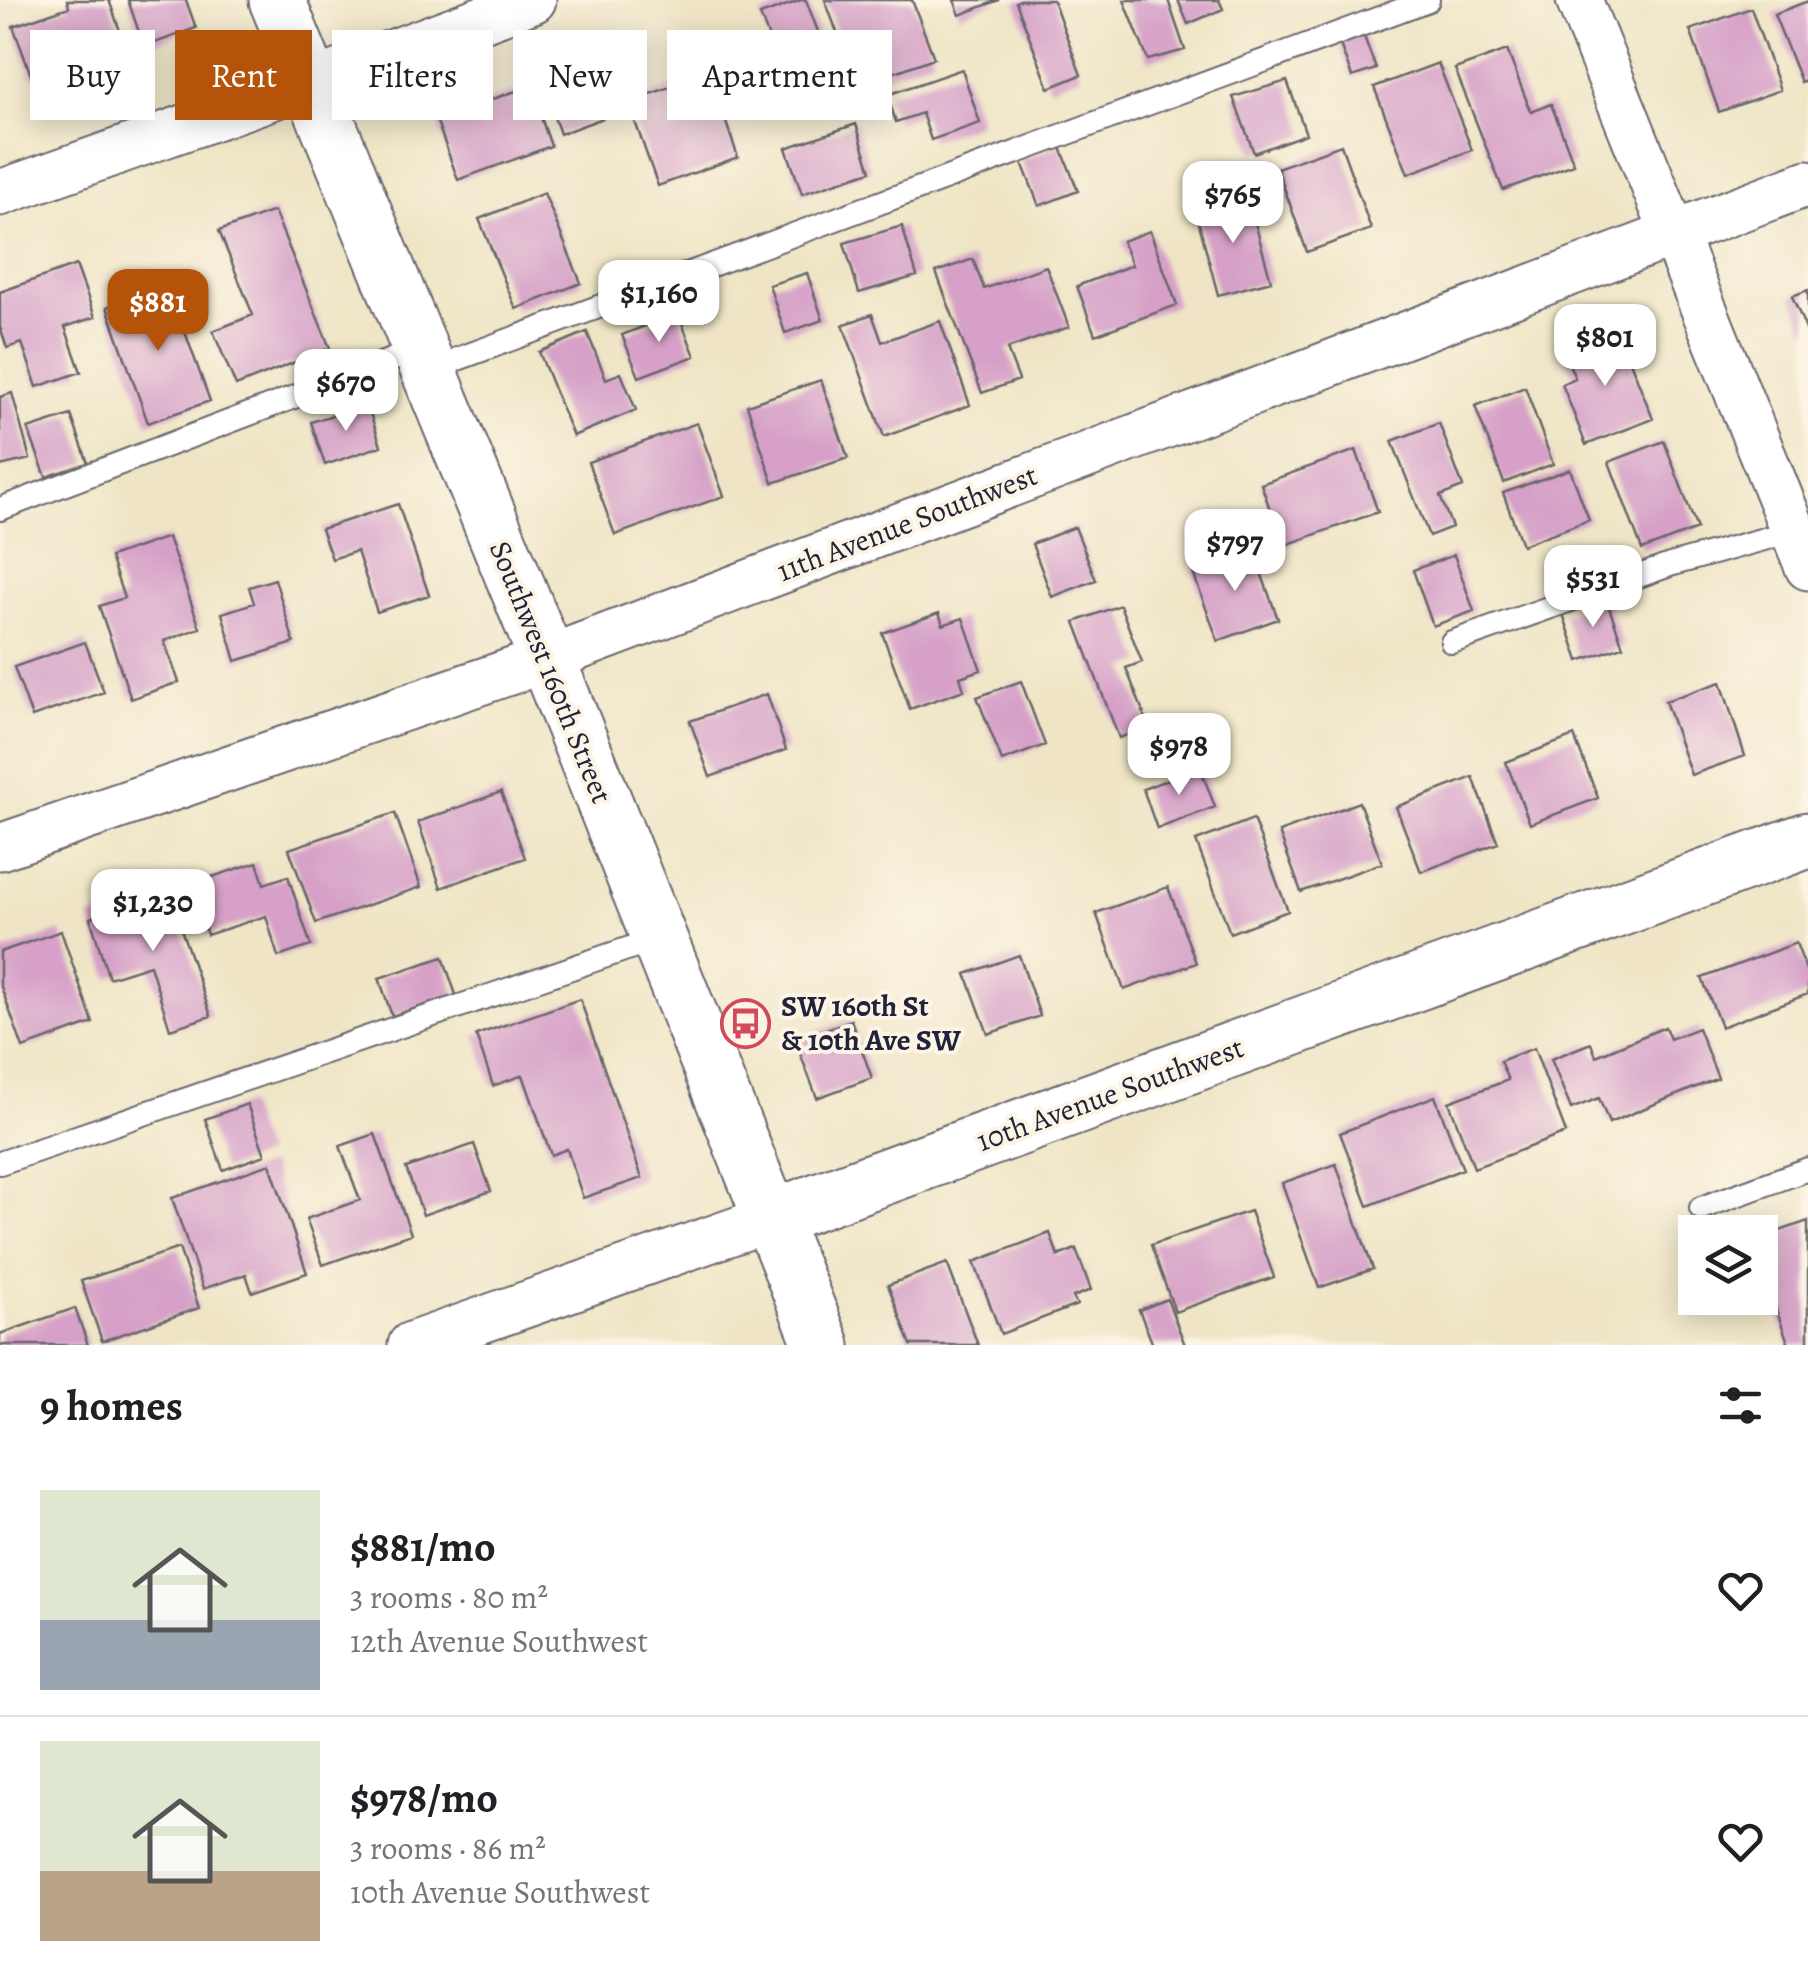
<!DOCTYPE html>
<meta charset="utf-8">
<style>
body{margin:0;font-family:Alegreya,serif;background:#f6f6f6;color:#202124;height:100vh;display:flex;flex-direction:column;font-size:38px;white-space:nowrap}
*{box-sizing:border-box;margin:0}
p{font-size:32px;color:#757577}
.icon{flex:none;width:55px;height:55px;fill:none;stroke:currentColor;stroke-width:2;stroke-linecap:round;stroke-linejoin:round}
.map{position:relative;height:1345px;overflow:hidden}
.sheet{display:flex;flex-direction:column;background:#fff;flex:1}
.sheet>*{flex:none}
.top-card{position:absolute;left:30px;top:30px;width:1000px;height:90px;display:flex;gap:20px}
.tools{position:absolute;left:1678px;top:1215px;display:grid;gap:20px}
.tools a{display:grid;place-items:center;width:100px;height:100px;border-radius:0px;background:#fff;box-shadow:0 5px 25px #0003;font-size:50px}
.price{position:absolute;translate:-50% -85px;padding:0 22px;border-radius:20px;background:#fff;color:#222;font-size:32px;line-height:65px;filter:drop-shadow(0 2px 5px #0008)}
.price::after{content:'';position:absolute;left:50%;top:60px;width:30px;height:22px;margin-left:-15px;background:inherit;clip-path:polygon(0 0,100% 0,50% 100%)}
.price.active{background:#b45309;color:#fff}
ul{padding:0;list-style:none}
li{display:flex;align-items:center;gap:30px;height:250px;padding:0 40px}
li+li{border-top:2px solid #e0e0e0}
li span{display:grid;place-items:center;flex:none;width:280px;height:200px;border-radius:0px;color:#555}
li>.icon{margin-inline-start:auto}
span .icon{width:120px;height:120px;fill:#fffc;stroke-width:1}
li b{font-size:42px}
h2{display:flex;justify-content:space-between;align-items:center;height:120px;padding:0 40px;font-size:42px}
.tag{padding:0 35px;border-radius:0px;background:#fff;box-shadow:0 5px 25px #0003;font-size:35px;line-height:90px}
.tag.active{background:#b45309;color:#fff}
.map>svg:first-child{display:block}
</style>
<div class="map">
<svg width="1808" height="1345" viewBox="0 0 1808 1345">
<rect width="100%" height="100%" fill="#fcf5e5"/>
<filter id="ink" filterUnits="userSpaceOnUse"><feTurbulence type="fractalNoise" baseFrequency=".01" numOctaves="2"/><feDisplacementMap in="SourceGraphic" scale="20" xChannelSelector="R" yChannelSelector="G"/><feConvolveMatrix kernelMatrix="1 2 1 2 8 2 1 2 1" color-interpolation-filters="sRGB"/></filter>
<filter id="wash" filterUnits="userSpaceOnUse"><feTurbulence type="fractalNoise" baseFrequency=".0048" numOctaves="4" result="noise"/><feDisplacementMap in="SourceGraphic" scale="40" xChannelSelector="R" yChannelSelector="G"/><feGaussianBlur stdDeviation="2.25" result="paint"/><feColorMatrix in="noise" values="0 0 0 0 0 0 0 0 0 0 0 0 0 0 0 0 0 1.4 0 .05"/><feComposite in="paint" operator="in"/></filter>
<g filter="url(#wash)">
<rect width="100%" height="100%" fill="#efe5c6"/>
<g id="blocks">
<!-- building -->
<path fill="#d6a0c8" d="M 67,0 L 109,0 L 125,45 L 32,78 L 13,26 L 69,7 Z
M 128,0 L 186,0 L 196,28 L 144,47 Z
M 801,0 L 806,0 L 838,84 L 751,117 L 730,61 L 772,45 L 760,15 Z
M 825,0 L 912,0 L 934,58 L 857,86 Z
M 954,0 L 999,0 L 960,15 Z
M 1020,0 L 1053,0 L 1081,75 L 1049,88 L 1016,2 Z
M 1124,0 L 1168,0 L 1185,50 L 1148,60 Z
M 1178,0 L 1219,0 L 1223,9 L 1188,24 Z
M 1808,1 L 1808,79 L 1801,82 L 1774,14 Z
M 1751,8 L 1780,90 L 1719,112 L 1690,30 Z
M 1362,31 L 1376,69 L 1352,77 L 1338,39 Z
M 1507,50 L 1531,112 L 1551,104 L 1574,164 L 1503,190 L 1455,69 Z
M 595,60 L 614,114 L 560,134 L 541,80 Z
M 1438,63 L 1472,150 L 1408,174 L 1374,87 Z
M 962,69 L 980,123 L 931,140 L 922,113 L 896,122 L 887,95 Z
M 709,73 L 738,157 L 658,186 L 628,102 Z
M 1287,81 L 1306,134 L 1254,153 L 1233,97 Z
M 530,86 L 551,146 L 458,180 L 436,119 Z
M 856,124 L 871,171 L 802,194 L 786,148 Z
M 1060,145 L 1078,191 L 1039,206 L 1021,160 Z
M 1341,145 L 1371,229 L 1307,252 L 1277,168 Z
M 544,193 L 581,283 L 516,309 L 479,219 Z
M 1248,197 L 1271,281 L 1218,295 L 1196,212 Z
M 274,211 L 330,348 L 236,386 L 213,331 L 253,315 L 219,231 Z
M 902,226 L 917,276 L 859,293 L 844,243 Z
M 1150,231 L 1177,305 L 1095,335 L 1077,286 L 1132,265 L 1122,241 Z
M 973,259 L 984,289 L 1046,266 L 1069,327 L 1007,349 L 1019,380 L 982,393 L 936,272 Z
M 76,265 L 95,317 L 65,327 L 81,372 L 37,387 L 22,343 L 7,348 L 0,327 L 0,292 Z
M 807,273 L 823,320 L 785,333 L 769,285 Z
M 168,285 L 210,401 L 148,423 L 107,307 Z
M 1808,290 L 1808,334 L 1792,296 Z
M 678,313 L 695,356 L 639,377 L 622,335 Z
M 872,314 L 882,342 L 940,321 L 970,405 L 884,437 L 843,325 Z
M 1618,331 L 1653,419 L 1586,445 L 1562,384 L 1575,378 L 1564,352 Z
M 587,332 L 606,379 L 621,373 L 636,410 L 573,436 L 539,352 Z
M 821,380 L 848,458 L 773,483 L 747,405 Z
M 1525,387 L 1553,464 L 1504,483 L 1475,406 Z
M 12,393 L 30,459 L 0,466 L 0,397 Z
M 367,404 L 381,446 L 325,465 L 311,422 Z
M 71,415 L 88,463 L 46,477 L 28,429 Z
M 697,423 L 724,496 L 615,535 L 588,462 Z
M 1439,423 L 1463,487 L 1440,496 L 1452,527 L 1429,536 L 1392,441 Z
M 1664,441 L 1697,529 L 1642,550 L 1609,462 Z
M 1356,450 L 1378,512 L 1283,546 L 1261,484 Z
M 1570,469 L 1589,520 L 1522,545 L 1503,493 Z
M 398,504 L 429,595 L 377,612 L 357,551 L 332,559 L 321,529 Z
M 1075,527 L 1096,580 L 1052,597 L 1032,544 Z
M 168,537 L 200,628 L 164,641 L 179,682 L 131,699 L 99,606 L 124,598 L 110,557 Z
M 1252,548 L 1278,619 L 1218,641 L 1192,570 Z
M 1454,555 L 1474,611 L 1433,626 L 1413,570 Z
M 275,579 L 294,643 L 236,661 L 222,613 L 254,603 L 249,587 Z
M 1606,599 L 1623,646 L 1579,661 L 1563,614 Z
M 1120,605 L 1142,662 L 1126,668 L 1149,727 L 1119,738 L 1075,622 Z
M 939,613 L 943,625 L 963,618 L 981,670 L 960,677 L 964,690 L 910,709 L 882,633 Z
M 85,642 L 104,692 L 32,717 L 14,667 Z
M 1021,681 L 1045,745 L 1002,761 L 977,697 Z
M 1721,682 L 1745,756 L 1691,775 L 1665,701 Z
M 767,694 L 786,750 L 710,777 L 690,721 Z
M 1574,736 L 1598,798 L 1530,824 L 1506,762 Z
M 1200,767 L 1215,807 L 1157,829 L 1143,789 Z
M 1473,777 L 1498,843 L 1421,872 L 1396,807 Z
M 501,792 L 525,858 L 441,888 L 418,822 Z
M 1359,802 L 1382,863 L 1301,892 L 1279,832 Z
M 395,813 L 421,887 L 316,923 L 289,849 Z
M 1253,819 L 1288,911 L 1230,933 L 1196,841 Z
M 257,862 L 264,884 L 288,876 L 311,946 L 278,957 L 266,916 L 207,935 L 191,884 Z
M 1168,887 L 1196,963 L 1124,990 L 1096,913 Z
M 168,891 L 211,1016 L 170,1029 L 150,965 L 109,978 L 90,918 Z
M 61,931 L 93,1023 L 23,1048 L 0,984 L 0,952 Z
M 1796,943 L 1808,975 L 1808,994 L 1721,1027 L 1702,978 Z
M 1019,955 L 1040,1016 L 988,1034 L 966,974 Z
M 443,957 L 456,995 L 392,1016 L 379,978 Z
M 580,999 L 642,1178 L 583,1198 L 567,1149 L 551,1155 L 523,1075 L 493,1086 L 476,1035 Z
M 851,1020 L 872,1078 L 817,1098 L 795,1040 Z
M 1665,1027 L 1670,1039 L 1698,1028 L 1718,1078 L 1609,1123 L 1599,1098 L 1571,1109 L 1551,1059 L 1591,1043 L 1596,1056 Z
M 1534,1048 L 1566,1133 L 1474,1168 L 1449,1102 L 1508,1080 L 1500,1061 Z
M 1435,1096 L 1463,1169 L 1368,1206 L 1340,1133 Z
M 247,1104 L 265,1155 L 223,1170 L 205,1119 Z
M 375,1134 L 411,1234 L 323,1265 L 306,1219 L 360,1200 L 340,1146 Z
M 474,1144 L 491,1191 L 423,1215 L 406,1168 Z
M 270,1164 L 307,1273 L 252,1292 L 246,1274 L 203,1289 L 172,1198 Z
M 1336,1164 L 1373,1269 L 1319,1288 L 1282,1183 Z
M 1250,1211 L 1274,1277 L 1175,1312 L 1151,1245 Z
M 1808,1221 L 1808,1345 L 1789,1345 L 1760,1265 L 1760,1238 Z
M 1050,1233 L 1058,1256 L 1076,1249 L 1091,1290 L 1073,1297 L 1077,1305 L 1001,1334 L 974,1262 Z
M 179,1248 L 199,1308 L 102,1341 L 81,1281 Z
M 947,1263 L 978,1345 L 911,1345 L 888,1285 Z
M 1167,1299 L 1185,1345 L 1153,1345 L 1139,1310 Z
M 75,1308 L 88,1345 L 0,1345 L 0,1334 Z"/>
</g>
</g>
<g filter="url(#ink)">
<use href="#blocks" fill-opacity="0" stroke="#6a666c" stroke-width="2.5"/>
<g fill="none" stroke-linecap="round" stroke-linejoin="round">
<defs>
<path id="lane" d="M 428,370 L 1428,0
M 0,509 L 420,349
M 1452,642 L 1670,565 L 1793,531
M 0,1163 L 659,938
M 1701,1208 L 1808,1169"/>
<path id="street" d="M 1579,0 L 1808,567
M 0,193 L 311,83 L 533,0
M 0,847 L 547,659 L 1808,183
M 411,1345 L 771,1218"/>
<path id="secondary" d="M 277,0 L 547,659 L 822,1345
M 771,1218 L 1808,840"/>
</defs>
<!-- lane casing -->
<use href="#lane" stroke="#6a666c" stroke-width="26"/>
<!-- street casing -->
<use href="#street" stroke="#6a666c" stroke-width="49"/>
<!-- secondary casing -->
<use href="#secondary" stroke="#6a666c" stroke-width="59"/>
<!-- lane -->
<use href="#lane" stroke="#fff" stroke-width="22"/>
<!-- street -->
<use href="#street" stroke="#fff" stroke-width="45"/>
<!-- secondary -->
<use href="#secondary" stroke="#fff" stroke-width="55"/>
</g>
</g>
<!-- icons -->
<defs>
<symbol id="bus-ring" viewBox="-11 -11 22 22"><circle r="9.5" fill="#fcf5e5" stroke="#d1495b" stroke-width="1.5"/><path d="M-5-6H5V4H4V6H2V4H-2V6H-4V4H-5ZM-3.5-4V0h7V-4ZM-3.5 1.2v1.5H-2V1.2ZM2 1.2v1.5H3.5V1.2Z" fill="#d1495b"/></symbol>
</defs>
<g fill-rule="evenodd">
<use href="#bus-ring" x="718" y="996" width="55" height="55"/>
</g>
<g text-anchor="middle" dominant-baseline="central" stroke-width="8" stroke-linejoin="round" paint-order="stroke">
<!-- street labels -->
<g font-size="30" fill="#22223b" stroke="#fcf5e5">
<text transform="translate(907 523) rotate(-21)">11th Avenue Southwest</text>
<text transform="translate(551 672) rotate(68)">Southwest 160th Street</text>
<text transform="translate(1110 1094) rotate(-20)">10th Avenue Southwest</text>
</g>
<!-- poi labels -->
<g font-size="30" font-weight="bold" fill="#22223b" stroke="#fcf5e5" text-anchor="start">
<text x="781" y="1006">SW 160th St<tspan x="781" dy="34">&amp; 10th Ave SW</tspan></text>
</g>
</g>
</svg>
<div class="tools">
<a><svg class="icon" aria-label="layers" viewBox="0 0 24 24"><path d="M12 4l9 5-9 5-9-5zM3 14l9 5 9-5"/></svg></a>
</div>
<b class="price" style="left:1233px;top:246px">$765</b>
<b class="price" style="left:659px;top:345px">$1,160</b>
<b class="price active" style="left:158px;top:354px">$881</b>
<b class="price" style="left:1605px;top:389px">$801</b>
<b class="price" style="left:346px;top:434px">$670</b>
<b class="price" style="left:1235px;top:594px">$797</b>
<b class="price" style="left:1593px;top:630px">$531</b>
<b class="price" style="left:1179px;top:798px">$978</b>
<b class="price" style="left:153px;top:954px">$1,230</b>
<div class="top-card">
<a class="tag">Buy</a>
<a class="tag active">Rent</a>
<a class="tag">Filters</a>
<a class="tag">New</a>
<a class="tag">Apartment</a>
</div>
</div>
<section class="sheet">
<h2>9 homes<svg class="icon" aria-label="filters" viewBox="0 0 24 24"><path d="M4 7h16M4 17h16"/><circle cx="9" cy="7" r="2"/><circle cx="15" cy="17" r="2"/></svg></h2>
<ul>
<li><span style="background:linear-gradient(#dfe7d0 65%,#9aa5b1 0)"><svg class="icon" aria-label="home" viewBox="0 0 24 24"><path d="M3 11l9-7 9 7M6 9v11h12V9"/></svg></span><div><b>$881/mo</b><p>3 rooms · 80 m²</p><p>12th Avenue Southwest</p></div><svg class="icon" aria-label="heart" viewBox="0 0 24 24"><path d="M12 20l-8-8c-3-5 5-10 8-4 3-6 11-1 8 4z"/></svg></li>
<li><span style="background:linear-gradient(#dfe7d0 65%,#b9a48a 0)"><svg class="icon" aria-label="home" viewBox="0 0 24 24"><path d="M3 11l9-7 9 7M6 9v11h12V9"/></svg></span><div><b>$978/mo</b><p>3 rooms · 86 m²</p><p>10th Avenue Southwest</p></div><svg class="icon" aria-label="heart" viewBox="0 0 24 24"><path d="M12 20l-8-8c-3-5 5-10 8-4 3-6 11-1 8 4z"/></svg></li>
</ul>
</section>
